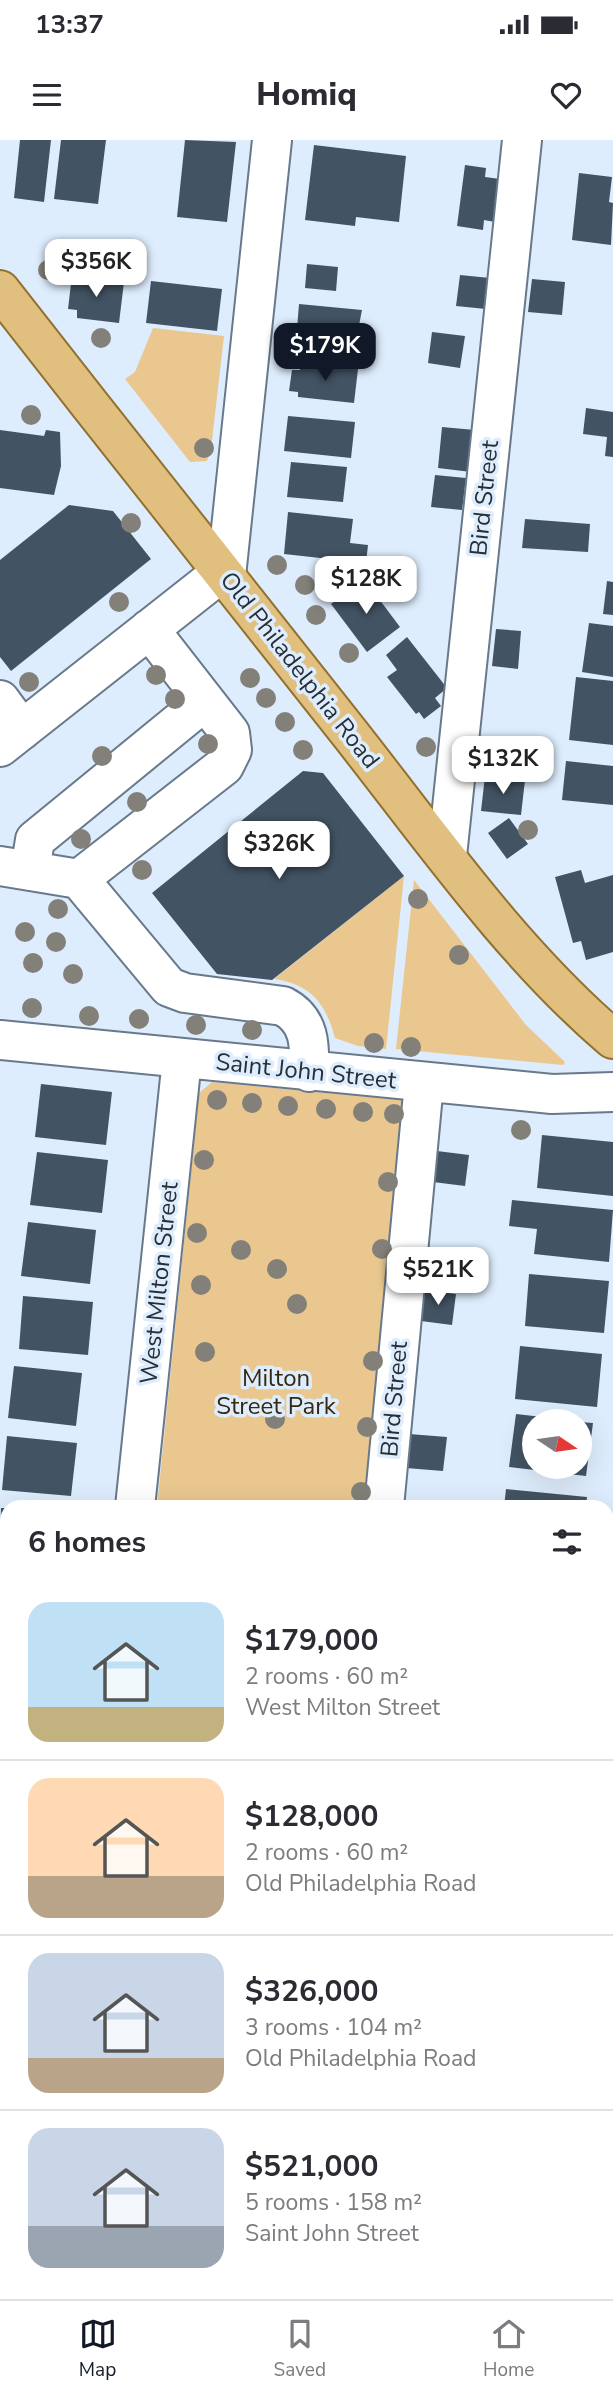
<!DOCTYPE html>
<meta charset="utf-8">
<style>
body{margin:0;font-family:"Nunito Sans",sans-serif;background:#f2f2f3;color:#2b2b33;height:100vh;display:flex;flex-direction:column;font-size:26px;white-space:nowrap}
*{box-sizing:border-box;margin:0}
p{font-size:23px;color:#7c7c81}
.icon{flex:none;width:38px;height:38px;fill:none;stroke:currentColor;stroke-width:2;stroke-linecap:round;stroke-linejoin:round}
.map{position:relative;flex:1;overflow:hidden}
.sheet{position:absolute;left:0px;top:1360px;width:614px;height:800px;display:flex;flex-direction:column;background:#fff;border-radius:21px 21px 0 0;box-shadow:0 7px 28px #0002}
.sheet>*{flex:none}
.needle{width:46px;rotate:103deg}
.buttons{position:absolute;left:522px;top:1269px;display:grid;gap:14px}
.buttons a{display:grid;place-items:center;width:70px;height:70px;border-radius:50%;background:#fff;box-shadow:0 7px 28px #0002;font-size:35px}
.price{position:absolute;translate:-50% -60px;padding:0 16px;border-radius:14px;background:#fff;color:#222;font-size:23px;line-height:46px;filter:drop-shadow(0 2px 4px #0008)}
.price::after{content:'';position:absolute;left:50%;top:42px;width:21px;height:16px;margin-left:-10px;background:inherit;clip-path:polygon(0 0,100% 0,50% 100%)}
.price.current{background:#111827;color:#fff}
ul{padding:0;list-style:none}
li{display:flex;align-items:center;gap:21px;height:175px;padding:0 28px}
li+li{border-top:2px solid #e1e1e2}
li span{display:grid;place-items:center;flex:none;width:196px;height:140px;border-radius:21px;color:#555}
li>.icon{margin-inline-start:auto}
span .icon{width:84px;height:84px;fill:#fffc;stroke-width:1}
li b{font-size:30px}
h2{display:flex;justify-content:space-between;align-items:center;height:84px;padding:0 28px;font-size:30px}
.status{display:flex;justify-content:space-between;align-items:center;height:49px;padding:0 35px;background:#fff;direction:ltr}
.status svg{height:19px;fill:currentColor}
header{display:flex;justify-content:space-between;align-items:center;height:91px;padding:0 28px;background:#fff;font-size:32px;font-weight:800}
.menu{display:flex;justify-content:space-around;align-items:center;height:98px;border-top:2px solid #e1e1e2;background:#fff;font-size:19px;color:#7c7c81}
.menu a{display:grid;justify-items:center;gap:4px}
.menu .current{color:#111827}
.map>svg:first-child{display:block}
</style>
<div class="status"><b>13:37</b><svg viewBox="0 0 49 12"><path d="M0 12V9h3v3zM5 12V6h3v6zM10 12V3h3v9zM15 12V0h3v12zM26 1h20v11H26zM47 4h2v5h-2z"/></svg></div>
<header><svg class="icon" aria-label="menu" viewBox="0 0 24 24"><path d="M4 6h16M4 12h16M4 18h16"/></svg>Homiq<svg class="icon" aria-label="heart" viewBox="0 0 24 24"><path d="M12 20l-8-8c-3-5 5-10 8-4 3-6 11-1 8 4z"/></svg></header>
<div class="map">
<svg width="613" height="2159" viewBox="0 0 613 2159">
<rect width="100%" height="100%" fill="#deedfd"/>
<!-- green -->
<path fill="#e9c78f" d="M 153,188 L 224,196 L 211,309 L 207,321 L 190,322 L 125,239 L 135,232 Z
M 404,736 L 386,909 L 358,906 L 335,898 C 326,863 310,844 274,839 Z
M 414,740 L 526,885 L 565,922 L 563,925 L 396,909 Z
M 212,942 L 412,961 L 373,1367 L 157,1367 L 199,953 Z"/>
<!-- building -->
<path fill="#425363" d="M 20,0 L 51,0 L 44,62 L 14,58 Z
M 61,0 L 106,0 L 98,64 L 54,59 Z
M 185,0 L 236,2 L 227,82 L 177,77 Z
M 314,5 L 406,16 L 399,82 L 356,77 L 355,86 L 305,80 Z
M 465,25 L 486,28 L 485,37 L 500,39 L 495,82 L 484,80 L 483,90 L 457,86 Z
M 579,33 L 612,37 L 609,62 L 613,63 L 611,105 L 572,100 Z
M 307,124 L 338,127 L 336,151 L 305,148 Z
M 72,135 L 124,142 L 119,183 L 77,178 L 77,170 L 68,169 Z
M 460,135 L 490,138 L 486,169 L 456,166 Z
M 532,139 L 565,142 L 562,175 L 528,172 Z
M 151,141 L 222,149 L 217,191 L 146,183 Z
M 299,164 L 362,170 L 353,216 L 304,211 L 306,190 L 297,189 Z
M 432,192 L 465,196 L 460,228 L 428,223 Z
M 301,223 L 358,229 L 354,263 L 298,257 L 298,252 L 289,251 L 292,230 L 300,230 Z
M 586,268 L 613,272 L 613,317 L 605,316 L 607,297 L 583,294 Z
M 288,276 L 355,282 L 351,318 L 284,311 Z
M 442,287 L 475,290 L 471,332 L 438,328 Z
M 0,290 L 44,296 L 46,290 L 60,292 L 61,326 L 54,355 L 0,348 Z
M 291,322 L 347,327 L 343,362 L 287,357 Z
M 435,335 L 466,338 L 462,370 L 431,367 Z
M 69,365 L 113,371 L 151,419 L 11,531 L 0,517 L 0,420 Z
M 288,372 L 353,379 L 350,403 L 368,405 L 366,423 L 284,414 Z
M 525,379 L 590,384 L 588,412 L 522,408 Z
M 364,439 L 400,487 L 367,512 L 331,464 Z
M 607,441 L 613,442 L 613,475 L 603,474 Z
M 589,483 L 613,486 L 613,537 L 582,532 Z
M 496,489 L 521,491 L 518,529 L 492,526 Z
M 407,497 L 447,548 L 435,558 L 441,566 L 424,579 L 419,572 L 416,574 L 387,537 L 397,530 L 386,515 Z
M 576,537 L 613,541 L 613,605 L 569,600 Z
M 566,621 L 613,626 L 613,665 L 562,660 Z
M 303,631 L 323,633 L 404,736 L 272,840 L 217,834 L 152,753 Z
M 485,636 L 525,640 L 521,675 L 481,671 Z
M 509,678 L 528,704 L 507,719 L 488,693 Z
M 581,730 L 585,743 L 613,735 L 613,812 L 586,820 L 581,801 L 573,803 L 555,737 Z
M 41,944 L 112,952 L 106,1005 L 35,997 Z
M 542,995 L 613,1002 L 613,1056 L 537,1048 Z
M 437,1011 L 469,1015 L 465,1046 L 433,1042 Z
M 37,1012 L 108,1020 L 102,1073 L 30,1065 Z
M 512,1060 L 613,1070 L 609,1122 L 534,1114 L 537,1089 L 509,1086 Z
M 28,1082 L 96,1090 L 90,1144 L 21,1136 Z
M 433,1118 L 464,1121 L 461,1152 L 430,1149 Z
M 529,1134 L 609,1141 L 604,1193 L 525,1186 Z
M 424,1150 L 456,1154 L 452,1185 L 421,1181 Z
M 23,1156 L 93,1162 L 88,1215 L 19,1209 Z
M 520,1206 L 602,1214 L 597,1267 L 515,1259 Z
M 14,1226 L 82,1233 L 76,1286 L 8,1278 Z
M 516,1274 L 560,1279 L 534,1281 L 534,1326 L 579,1326 L 579,1282 L 593,1283 L 586,1336 L 509,1327 Z
M 409,1294 L 447,1297 L 443,1331 L 406,1328 Z
M 7,1296 L 77,1303 L 71,1356 L 2,1350 Z
M 506,1349 L 587,1357 L 586,1367 L 504,1367 Z
M 1,1368 L 7,1368 L 7,1421 L 0,1420 Z
M 0,1439 L 7,1439 L 7,1494 L 0,1493 Z
M 0,1512 L 7,1513 L 7,1567 L 0,1566 Z
M 0,1581 L 7,1582 L 7,1635 L 0,1634 Z
M 0,1748 L 7,1749 L 7,1803 L 0,1802 Z
M 0,1868 L 7,1868 L 7,1904 L 0,1903 Z
M 611,1951 L 613,1952 L 613,1985 L 607,1985 Z
M 607,2143 L 613,2143 L 613,2159 L 598,2159 L 599,2152 L 607,2152 Z
M 427,2152 L 490,2152 L 489,2159 L 426,2159 Z"/>
<g fill="none" stroke-linecap="round" stroke-linejoin="round">
<defs>
<path id="minor" d="M 226,436 L 272,0
M 0,560 L 22,590
M 0,607 L 222,432
M 447,716 L 522,0
M 0,726 L 79,739 L 224,626 L 232,610 L 230,593 L 149,489
M 30,731 L 35,700 L 205,561
M 79,739 L 169,847 L 185,853 L 283,866 C 310,880 310,905 309,932
M 0,900 L 552,954 L 613,952
M 135,1367 L 182,919
M 384,1367 L 424,943
M 607,1643 L 613,1587
M 0,1674 L 7,1675
M 607,1747 L 613,1747
M 0,1940 L 7,1941
M 42,2159 L 43,2152
M 547,2159 L 548,2152"/>
<path id="major" d="M 0,150 C 116,299 234,446 351,595 C 432,698 513,814 613,899"/>
</defs>
<!-- minor casing -->
<use href="#minor" stroke="#67798a" stroke-width="42"/>
<!-- major casing -->
<use href="#major" stroke="#92712e" stroke-width="42"/>
<!-- minor -->
<use href="#minor" stroke="#fff" stroke-width="38"/>
<!-- major -->
<use href="#major" stroke="#e0bf7f" stroke-width="38"/>
</g>
<!-- trees -->
<g fill="#828078">
<circle cx="48" cy="130" r="10"/>
<circle cx="101" cy="198" r="10"/>
<circle cx="31" cy="275" r="10"/>
<circle cx="204" cy="308" r="10"/>
<circle cx="131" cy="383" r="10"/>
<circle cx="277" cy="425" r="10"/>
<circle cx="305" cy="445" r="10"/>
<circle cx="405" cy="447" r="10"/>
<circle cx="119" cy="462" r="10"/>
<circle cx="316" cy="475" r="10"/>
<circle cx="349" cy="513" r="10"/>
<circle cx="156" cy="535" r="10"/>
<circle cx="250" cy="538" r="10"/>
<circle cx="29" cy="542" r="10"/>
<circle cx="266" cy="558" r="10"/>
<circle cx="175" cy="559" r="10"/>
<circle cx="285" cy="582" r="10"/>
<circle cx="208" cy="604" r="10"/>
<circle cx="426" cy="607" r="10"/>
<circle cx="303" cy="610" r="10"/>
<circle cx="102" cy="616" r="10"/>
<circle cx="137" cy="662" r="10"/>
<circle cx="528" cy="690" r="10"/>
<circle cx="81" cy="699" r="10"/>
<circle cx="142" cy="730" r="10"/>
<circle cx="418" cy="759" r="10"/>
<circle cx="58" cy="769" r="10"/>
<circle cx="25" cy="792" r="10"/>
<circle cx="56" cy="802" r="10"/>
<circle cx="459" cy="815" r="10"/>
<circle cx="33" cy="823" r="10"/>
<circle cx="73" cy="834" r="10"/>
<circle cx="32" cy="868" r="10"/>
<circle cx="89" cy="876" r="10"/>
<circle cx="139" cy="879" r="10"/>
<circle cx="196" cy="885" r="10"/>
<circle cx="252" cy="890" r="10"/>
<circle cx="374" cy="903" r="10"/>
<circle cx="411" cy="907" r="10"/>
<circle cx="217" cy="960" r="10"/>
<circle cx="252" cy="963" r="10"/>
<circle cx="288" cy="966" r="10"/>
<circle cx="326" cy="969" r="10"/>
<circle cx="363" cy="972" r="10"/>
<circle cx="394" cy="974" r="10"/>
<circle cx="521" cy="990" r="10"/>
<circle cx="204" cy="1020" r="10"/>
<circle cx="388" cy="1042" r="10"/>
<circle cx="197" cy="1093" r="10"/>
<circle cx="382" cy="1109" r="10"/>
<circle cx="241" cy="1110" r="10"/>
<circle cx="277" cy="1129" r="10"/>
<circle cx="201" cy="1145" r="10"/>
<circle cx="297" cy="1164" r="10"/>
<circle cx="205" cy="1212" r="10"/>
<circle cx="373" cy="1221" r="10"/>
<circle cx="275" cy="1279" r="10"/>
<circle cx="367" cy="1287" r="10"/>
<circle cx="361" cy="1352" r="10"/>
</g>
<g text-anchor="middle" dominant-baseline="central" stroke-width="7" stroke-linejoin="round" paint-order="stroke">
<!-- street labels -->
<g font-size="24" fill="#272f36" stroke="#deedfd">
<text transform="translate(484 358) rotate(-84)">Bird Street</text>
<text transform="translate(300 530) rotate(52)">Old Philadelphia Road</text>
<text transform="translate(306 931) rotate(6)">Saint John Street</text>
<text transform="translate(159 1143) rotate(-84)">West Milton Street</text>
<text transform="translate(394 1259) rotate(-85)">Bird Street</text>
</g>
<!-- park labels -->
<g font-size="24" fill="#37270c" stroke="#deedfd">
<text x="276" y="1238">Milton<tspan x="276" dy="28">Street Park</tspan></text>
</g>
</g>
</svg>
<div class="buttons">
<a><svg class="needle" viewBox="-14 -14 28 28"><path d="M0-13l5 13h-10z" fill="#e53935"/><path d="M0 13l5-13h-10z" fill="#7c7c81"/></svg></a>
</div>
<b class="price" style="left:96px;top:159px">$356K</b>
<b class="price current" style="left:325px;top:243px">$179K</b>
<b class="price" style="left:366px;top:476px">$128K</b>
<b class="price" style="left:503px;top:656px">$132K</b>
<b class="price" style="left:279px;top:741px">$326K</b>
<b class="price" style="left:438px;top:1167px">$521K</b>
<section class="sheet">
<h2>6 homes<svg class="icon" aria-label="filters" viewBox="0 0 24 24"><path d="M4 7h16M4 17h16"/><circle cx="9" cy="7" r="2"/><circle cx="15" cy="17" r="2"/></svg></h2>
<ul>
<li><span style="background:linear-gradient(#bfe0f5 75%,#c2b280 0)"><svg class="icon" aria-label="home" viewBox="0 0 24 24"><path d="M3 11l9-7 9 7M6 9v11h12V9"/></svg></span><div><b>$179,000</b><p>2 rooms · 60 m²</p><p>West Milton Street</p></div></li>
<li><span style="background:linear-gradient(#ffd9b3 70%,#b9a48a 0)"><svg class="icon" aria-label="home" viewBox="0 0 24 24"><path d="M3 11l9-7 9 7M6 9v11h12V9"/></svg></span><div><b>$128,000</b><p>2 rooms · 60 m²</p><p>Old Philadelphia Road</p></div></li>
<li><span style="background:linear-gradient(#c9d6e8 75%,#b9a48a 0)"><svg class="icon" aria-label="home" viewBox="0 0 24 24"><path d="M3 11l9-7 9 7M6 9v11h12V9"/></svg></span><div><b>$326,000</b><p>3 rooms · 104 m²</p><p>Old Philadelphia Road</p></div></li>
<li><span style="background:linear-gradient(#c9d6e8 70%,#9aa5b1 0)"><svg class="icon" aria-label="home" viewBox="0 0 24 24"><path d="M3 11l9-7 9 7M6 9v11h12V9"/></svg></span><div><b>$521,000</b><p>5 rooms · 158 m²</p><p>Saint John Street</p></div></li>
</ul>
</section>
</div>
<nav class="menu">
<a class="current"><svg class="icon" aria-label="map" viewBox="0 0 24 24"><path d="M3 6l6-2 6 2 6-2v14l-6 2-6-2-6 2zM9 4v14M15 6v14"/></svg>Map</a>
<a><svg class="icon" aria-label="saved" viewBox="0 0 24 24"><path d="M7 4h10v16l-5-4-5 4z"/></svg>Saved</a>
<a><svg class="icon" aria-label="home" viewBox="0 0 24 24"><path d="M3 11l9-7 9 7M6 9v11h12V9"/></svg>Home</a>
</nav>
